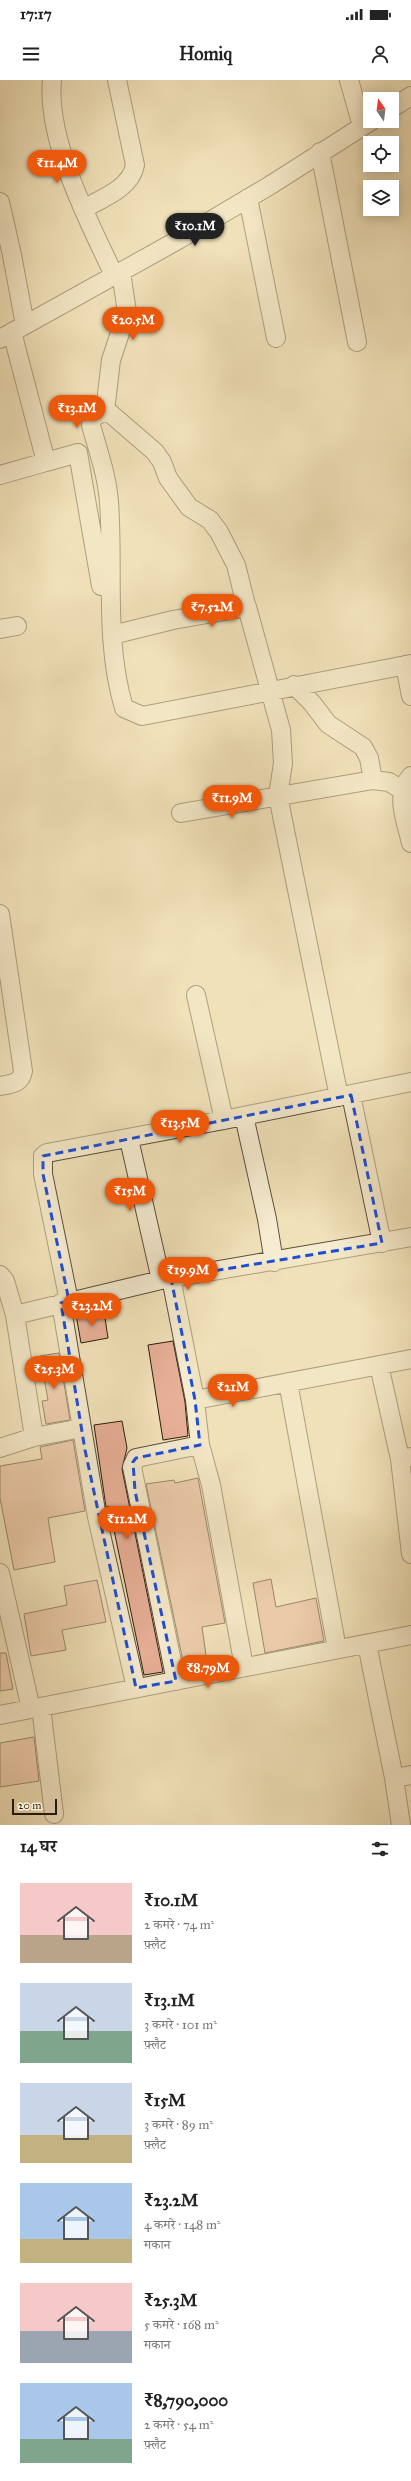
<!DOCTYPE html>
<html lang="hi">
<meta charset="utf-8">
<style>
body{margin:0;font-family:"IM FELL Great Primer","Noto Serif Devanagari",serif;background:#f2f2f2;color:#222;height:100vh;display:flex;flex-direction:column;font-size:15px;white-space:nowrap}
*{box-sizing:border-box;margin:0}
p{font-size:13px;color:#767676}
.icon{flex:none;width:22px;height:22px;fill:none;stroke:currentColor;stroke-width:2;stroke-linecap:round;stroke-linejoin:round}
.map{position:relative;height:1745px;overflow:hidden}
.drawer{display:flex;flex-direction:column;background:#fff;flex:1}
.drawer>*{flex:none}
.needle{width:26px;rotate:346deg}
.buttons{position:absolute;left:363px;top:12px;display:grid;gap:8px}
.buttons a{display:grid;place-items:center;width:36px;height:36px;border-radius:0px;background:#fff;box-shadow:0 2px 10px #0003;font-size:20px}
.scale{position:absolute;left:12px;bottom:10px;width:45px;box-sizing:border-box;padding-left:4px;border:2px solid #2c1d0e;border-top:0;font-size:11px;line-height:14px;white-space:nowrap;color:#2c1d0e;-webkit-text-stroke:3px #f6ecd2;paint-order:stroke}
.price{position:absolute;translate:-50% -34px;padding:0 9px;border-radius:14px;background:#ea580c;color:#fff;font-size:13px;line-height:26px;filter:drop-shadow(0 1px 2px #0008)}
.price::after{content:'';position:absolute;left:50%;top:24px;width:12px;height:9px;margin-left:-6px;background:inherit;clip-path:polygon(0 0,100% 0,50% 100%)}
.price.active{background:#222;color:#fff}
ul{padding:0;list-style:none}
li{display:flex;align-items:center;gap:12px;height:100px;padding:0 20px}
li span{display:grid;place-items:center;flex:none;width:112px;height:80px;border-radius:0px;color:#555}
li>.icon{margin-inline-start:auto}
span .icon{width:48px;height:48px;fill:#fffc;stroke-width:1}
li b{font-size:17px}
h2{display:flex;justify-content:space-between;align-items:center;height:48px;padding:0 20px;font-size:17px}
.status{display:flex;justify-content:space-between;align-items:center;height:28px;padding:0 20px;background:#fff;direction:ltr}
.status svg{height:11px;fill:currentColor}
header{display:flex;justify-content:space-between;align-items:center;height:52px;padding:0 20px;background:#fff;font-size:18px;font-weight:800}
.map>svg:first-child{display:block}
</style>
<div class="status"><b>17:17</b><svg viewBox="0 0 49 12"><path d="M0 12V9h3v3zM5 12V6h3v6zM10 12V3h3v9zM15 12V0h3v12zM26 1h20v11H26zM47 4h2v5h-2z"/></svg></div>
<header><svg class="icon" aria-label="menu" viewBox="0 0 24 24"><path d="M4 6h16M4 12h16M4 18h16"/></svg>Homiq<svg class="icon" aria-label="person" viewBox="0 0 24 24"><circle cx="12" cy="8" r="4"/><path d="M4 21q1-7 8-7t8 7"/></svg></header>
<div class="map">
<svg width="411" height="1745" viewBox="0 0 411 1745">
<rect width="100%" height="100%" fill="#f1e1b9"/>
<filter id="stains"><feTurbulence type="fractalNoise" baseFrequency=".005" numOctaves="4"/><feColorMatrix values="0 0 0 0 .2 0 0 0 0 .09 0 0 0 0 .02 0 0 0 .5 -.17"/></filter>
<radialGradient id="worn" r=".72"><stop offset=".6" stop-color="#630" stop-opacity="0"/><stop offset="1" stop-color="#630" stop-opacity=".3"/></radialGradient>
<!-- building -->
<path fill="#e7af97" stroke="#2c1d0e" d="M 104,1231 L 108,1258 L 81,1263 L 76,1235 Z
M 173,1261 L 185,1322 L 188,1356 L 163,1360 L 148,1265 Z
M 59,1273 L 70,1340 L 46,1344 L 42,1321 L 48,1320 L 40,1276 Z
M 122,1341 L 127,1368 L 122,1389 L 163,1592 L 144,1595 L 109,1426 L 106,1427 L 94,1345 Z
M 73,1360 L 85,1431 L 48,1438 L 55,1482 L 14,1490 L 0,1418 L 0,1386 L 42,1379 L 40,1367 Z
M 198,1398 L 225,1543 L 202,1547 L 207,1582 L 184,1586 L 146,1404 L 174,1400 L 175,1403 Z
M 271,1499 L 276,1527 L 316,1518 L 324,1561 L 265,1573 L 253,1503 Z
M 97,1500 L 106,1542 L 62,1550 L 66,1570 L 31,1576 L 24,1534 L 67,1525 L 64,1506 Z
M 0,1573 L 6,1573 L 13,1609 L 0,1611 Z
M 34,1657 L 39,1701 L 0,1707 L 0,1663 Z"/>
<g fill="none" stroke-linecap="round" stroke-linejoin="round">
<defs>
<path id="minor" d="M 52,0 C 46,60 89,142 114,195
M 349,0 L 362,46
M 392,28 L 411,16
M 320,72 L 357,262
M 248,118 L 276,258
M 0,122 L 12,175 L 25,245
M 83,129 C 103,118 131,108 135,85 L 117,0
M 12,252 L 46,382 L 78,373 L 101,506
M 0,259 L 178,160 L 269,106 L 371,41
M 105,331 L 111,280 L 127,232 L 121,192
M 0,395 L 46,382
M 246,525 L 236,485 L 219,452 L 210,440 L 189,427 L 168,398 L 162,382 L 155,372 L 111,334 L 105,331 L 92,338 L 91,345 C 98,371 107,395 109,422 C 114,490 104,561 124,628 L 142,636 L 411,584
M 0,549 L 17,546
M 112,555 L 173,540 L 247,527 L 281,650 L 283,683 L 278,716 L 339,1017
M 405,585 L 411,616
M 294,605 L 312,623 L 328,644 L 363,667 L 369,678 L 373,700 L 389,702 L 402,710
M 411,696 C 394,714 406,741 411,763
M 181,733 L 373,700
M 0,834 L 23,991 C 21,1004 11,1004 0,1006
M 196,915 L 224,1040 L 411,1002
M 351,1015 L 382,1163
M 244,1036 L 267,1139 L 274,1182
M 129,1059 L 161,1200
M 0,1195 L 5,1201 L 15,1235 L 161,1200 L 411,1157
M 171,1198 L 195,1320 L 411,1279
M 69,1221 L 43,1094 L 43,1076 L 47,1073 L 224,1040
M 61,1223 L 82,1348
M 15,1235 L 34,1357
M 379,1285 L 400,1379
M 288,1302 L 337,1569
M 195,1320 L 200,1365 L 211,1405 L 244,1587
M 0,1368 L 34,1357 L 82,1348 L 97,1437 L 136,1608
M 411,1377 L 400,1379 L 411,1474
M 0,1493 L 31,1629
M 367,1564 L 394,1698
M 176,1601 L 132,1387 L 136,1378 L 200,1365
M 41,1627 L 54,1734
M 0,1635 L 411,1555
M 401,1745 L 394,1698 L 411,1695"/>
</defs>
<!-- minor casing -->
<use href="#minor" stroke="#5d4e39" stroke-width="20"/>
<!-- minor -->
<use href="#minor" stroke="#f6ecd2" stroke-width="18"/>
</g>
<!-- marked area -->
<path d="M0 0H411V1745H0ZM 351,1015 L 382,1163 L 171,1198 L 195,1320 L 200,1365 L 136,1378 L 133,1382 L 135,1411 L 176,1601 L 136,1608 L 85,1370 L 61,1223 L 69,1221 L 43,1094 L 43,1076 Z" fill="#f1e1b9" fill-opacity=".55" fill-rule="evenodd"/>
<path fill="none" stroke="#1d4ed8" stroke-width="3" stroke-dasharray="8 5" stroke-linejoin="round" d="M 351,1015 L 382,1163 L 171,1198 L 195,1320 L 200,1365 L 136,1378 L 133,1382 L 135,1411 L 176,1601 L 136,1608 L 85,1370 L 61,1223 L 69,1221 L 43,1094 L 43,1076 Z"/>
<rect width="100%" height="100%" filter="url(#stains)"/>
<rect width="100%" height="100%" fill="url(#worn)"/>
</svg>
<div class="buttons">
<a><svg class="needle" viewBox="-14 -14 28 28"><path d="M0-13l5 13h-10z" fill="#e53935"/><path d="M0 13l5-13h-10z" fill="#767676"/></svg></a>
<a><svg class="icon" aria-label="locate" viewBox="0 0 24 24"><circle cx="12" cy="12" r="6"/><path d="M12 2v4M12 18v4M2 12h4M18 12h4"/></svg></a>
<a><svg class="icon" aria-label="layers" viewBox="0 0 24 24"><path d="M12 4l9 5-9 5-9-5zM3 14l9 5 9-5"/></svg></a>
</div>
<div class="scale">20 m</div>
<b class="price" style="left:57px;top:104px">₹11.4M</b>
<b class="price active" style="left:195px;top:167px">₹10.1M</b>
<b class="price" style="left:133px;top:261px">₹20.5M</b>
<b class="price" style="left:77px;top:349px">₹13.1M</b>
<b class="price" style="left:212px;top:548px">₹7.52M</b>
<b class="price" style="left:232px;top:739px">₹11.9M</b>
<b class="price" style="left:180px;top:1064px">₹13.5M</b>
<b class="price" style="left:130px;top:1132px">₹15M</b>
<b class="price" style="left:188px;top:1211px">₹19.9M</b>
<b class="price" style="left:92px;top:1247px">₹23.2M</b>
<b class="price" style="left:54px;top:1310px">₹25.3M</b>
<b class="price" style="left:233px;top:1328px">₹21M</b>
<b class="price" style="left:127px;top:1460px">₹11.2M</b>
<b class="price" style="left:208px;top:1609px">₹8.79M</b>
</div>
<section class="drawer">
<h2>14 घर<svg class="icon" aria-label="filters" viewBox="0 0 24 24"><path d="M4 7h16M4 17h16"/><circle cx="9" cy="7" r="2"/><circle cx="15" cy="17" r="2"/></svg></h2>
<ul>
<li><span style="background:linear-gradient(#f6c9c9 65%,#b9a48a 0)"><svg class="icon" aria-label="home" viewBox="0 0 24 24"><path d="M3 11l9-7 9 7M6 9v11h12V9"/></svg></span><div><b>₹10.1M</b><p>2 कमरे · 74 m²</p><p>फ़्लैट</p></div></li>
<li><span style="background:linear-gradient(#c9d6e8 60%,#7fa58c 0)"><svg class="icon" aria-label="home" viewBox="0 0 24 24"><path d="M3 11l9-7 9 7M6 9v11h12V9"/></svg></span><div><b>₹13.1M</b><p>3 कमरे · 101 m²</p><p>फ़्लैट</p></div></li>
<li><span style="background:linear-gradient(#c9d6e8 65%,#c2b280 0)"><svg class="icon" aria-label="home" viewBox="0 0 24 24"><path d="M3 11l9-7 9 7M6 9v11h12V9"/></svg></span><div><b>₹15M</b><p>3 कमरे · 89 m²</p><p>फ़्लैट</p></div></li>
<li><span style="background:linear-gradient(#a9c7e8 70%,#c2b280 0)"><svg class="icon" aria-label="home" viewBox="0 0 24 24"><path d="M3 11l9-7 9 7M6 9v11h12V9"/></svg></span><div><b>₹23.2M</b><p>4 कमरे · 148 m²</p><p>मकान</p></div></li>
<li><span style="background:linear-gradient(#f6c9c9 60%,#9aa5b1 0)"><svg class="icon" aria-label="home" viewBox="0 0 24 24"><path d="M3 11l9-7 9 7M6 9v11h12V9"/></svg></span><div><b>₹25.3M</b><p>5 कमरे · 168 m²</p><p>मकान</p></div></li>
<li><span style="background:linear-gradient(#a9c7e8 70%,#7fa58c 0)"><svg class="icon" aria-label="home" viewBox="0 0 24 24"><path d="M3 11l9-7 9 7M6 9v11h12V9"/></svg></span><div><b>₹8,790,000</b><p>2 कमरे · 54 m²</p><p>फ़्लैट</p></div></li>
</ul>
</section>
